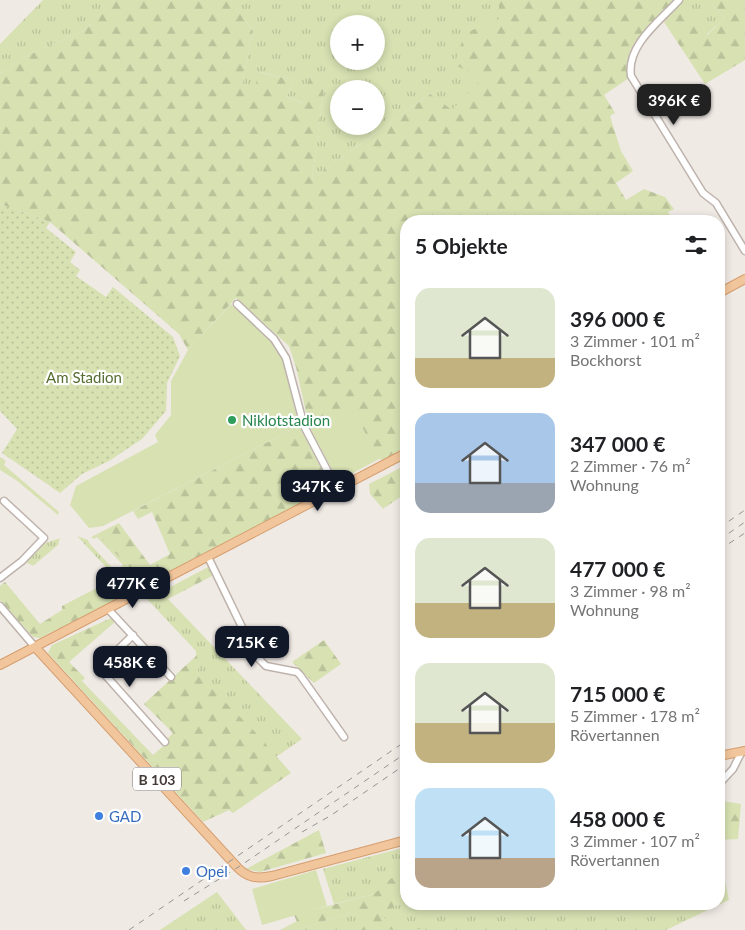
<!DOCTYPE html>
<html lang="de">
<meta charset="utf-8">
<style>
body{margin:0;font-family:Lato,sans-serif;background:#f2f2f2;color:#202124;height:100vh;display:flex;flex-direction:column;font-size:19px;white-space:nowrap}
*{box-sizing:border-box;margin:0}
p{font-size:16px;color:#757577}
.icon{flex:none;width:28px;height:28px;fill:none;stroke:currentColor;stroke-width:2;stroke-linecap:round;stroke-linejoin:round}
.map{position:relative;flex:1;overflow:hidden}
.details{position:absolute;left:400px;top:215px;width:325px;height:695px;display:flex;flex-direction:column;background:#fff;border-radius:20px;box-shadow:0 2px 8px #0003}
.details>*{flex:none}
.fabs{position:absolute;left:330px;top:15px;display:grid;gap:10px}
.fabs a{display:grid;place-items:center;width:55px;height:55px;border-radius:50%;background:#fff;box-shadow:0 2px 8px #0003;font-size:25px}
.price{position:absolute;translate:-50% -42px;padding:0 11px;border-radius:10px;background:#111827;color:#fff;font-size:16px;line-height:32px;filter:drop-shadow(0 1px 2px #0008)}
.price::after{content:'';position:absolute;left:50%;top:30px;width:15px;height:11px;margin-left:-8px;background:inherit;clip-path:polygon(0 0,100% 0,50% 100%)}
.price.active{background:#222;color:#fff}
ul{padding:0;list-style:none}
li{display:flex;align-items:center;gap:15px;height:125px;padding:0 15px}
li span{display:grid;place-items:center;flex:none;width:140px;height:100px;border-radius:15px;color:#555}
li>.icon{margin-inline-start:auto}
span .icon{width:60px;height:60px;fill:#fffc;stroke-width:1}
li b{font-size:21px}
h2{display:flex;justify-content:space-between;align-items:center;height:60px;padding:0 15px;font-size:21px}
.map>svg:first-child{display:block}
</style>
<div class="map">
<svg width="745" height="930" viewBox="0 0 745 930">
<defs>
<pattern id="grass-tufts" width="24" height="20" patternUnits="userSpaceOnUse" patternTransform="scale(1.25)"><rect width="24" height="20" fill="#d7e1b2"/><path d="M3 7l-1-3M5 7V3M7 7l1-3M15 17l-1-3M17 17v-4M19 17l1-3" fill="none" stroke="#bac29a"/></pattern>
<pattern id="forest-firs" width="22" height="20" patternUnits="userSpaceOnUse" patternTransform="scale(1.25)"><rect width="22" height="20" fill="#d7e1b2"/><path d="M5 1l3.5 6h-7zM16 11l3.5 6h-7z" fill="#bac29a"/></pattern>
<pattern id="garden-dots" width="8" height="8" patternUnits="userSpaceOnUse" patternTransform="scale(1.25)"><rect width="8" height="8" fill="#d7e1b2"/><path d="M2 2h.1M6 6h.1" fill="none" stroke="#bac29a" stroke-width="1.8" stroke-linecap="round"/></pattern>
</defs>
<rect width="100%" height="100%" fill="#f0eae5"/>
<!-- grass -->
<path fill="url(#grass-tufts)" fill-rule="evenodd" d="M 43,0 L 115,0 L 83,31 L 24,57 L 0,74 L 0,44 Z
M 230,0 L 499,0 L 499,19 L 483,77 L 452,111 L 430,94 L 312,179 L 324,87 L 310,75 L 303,103 L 287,97 L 293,80 L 260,72 L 254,91 L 242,84 L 253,31 ZM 339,24 L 376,24 L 376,61 L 339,61 ZM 339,89 L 376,89 L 376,126 L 339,126 Z
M 683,0 L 707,0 L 725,18 L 706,35 L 678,6 Z
M 97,534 L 146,585 L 130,593 L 77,536 L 88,540 L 90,544 L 116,572 L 123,565 L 97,537 L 94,539 L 91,537 Z
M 60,538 L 58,545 L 33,566 L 26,562 L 42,547 L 40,545 Z
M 161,592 L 168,599 L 302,739 L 276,757 L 198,675 L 196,651 L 147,599 Z
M 406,847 L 406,904 L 719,904 L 719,864 L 721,863 L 729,900 L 666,930 L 280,930 L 297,921 L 300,929 L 351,912 L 374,894 L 334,904 L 323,869 Z
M 217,892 L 246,930 L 160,930 Z"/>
<!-- forest -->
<path fill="url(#forest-firs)" d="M 115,0 L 230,0 L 253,31 L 242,84 L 254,90 L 259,72 L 293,80 L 287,97 L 302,103 L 310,75 L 324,87 L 312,179 L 430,94 L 452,110 L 483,77 L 454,65 L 465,33 L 499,19 L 499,0 L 674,0 C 656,20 617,48 629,78 L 604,95 L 615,113 L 610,116 L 621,151 L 633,171 L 616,183 L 626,200 L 644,189 L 665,197 L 674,209 L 668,212 L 673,221 L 406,221 L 406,448 L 384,460 L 379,459 L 350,405 L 309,426 L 296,367 L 289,346 L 236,298 L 188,350 L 179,334 L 50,222 L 0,204 L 0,74 L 24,57 L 83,31 Z
M 707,0 L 745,0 L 745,60 L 705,84 L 664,22 L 678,6 L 707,35 L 725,18 Z
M 299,426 L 330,485 L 329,489 L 146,585 L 97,534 L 119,523 L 150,565 L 170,554 L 152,512 L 138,519 L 133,511 Z
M 0,457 L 6,461 L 4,465 L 59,512 L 58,515 L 16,480 L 0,470 Z
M 406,465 L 406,493 L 383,509 L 370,494 L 369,484 Z
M 210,566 L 213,574 L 212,576 L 168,599 L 161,592 Z
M 116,578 L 130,593 L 40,638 L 33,637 L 0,600 L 0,586 L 5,582 L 40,624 L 62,610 L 62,606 Z
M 111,618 L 116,621 L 69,662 L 85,678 L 82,681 L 153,755 L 168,742 L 166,740 L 173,733 L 144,704 L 197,655 L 198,675 L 257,734 L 291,773 L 233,813 L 229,810 L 203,822 L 48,653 L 52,645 Z
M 324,640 L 341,664 L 314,683 L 292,662 Z
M 723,801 L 741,804 L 738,839 L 719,840 L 719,804 Z
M 319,830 L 326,853 L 260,872 L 246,869 Z
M 397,873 L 406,881 L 406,899 L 380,916 L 404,927 L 427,929 L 361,930 L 364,921 L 351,912 L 300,929 L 294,915 L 374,894 Z"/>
<!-- park -->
<path fill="#d7e1b2" d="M 231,304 L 280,349 L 299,426 L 103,526 L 89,528 L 70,505 L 76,486 L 158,442 L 155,435 L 171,415 L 171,381 L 188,350 Z
M 350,404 L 379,459 L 338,481 L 309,426 Z
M 316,870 L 327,906 L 262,925 L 252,889 Z"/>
<!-- garden -->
<path fill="url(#garden-dots)" d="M 0,204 L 50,222 L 46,228 L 76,252 L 70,262 L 80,270 L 76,276 L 106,297 L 113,287 L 173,337 L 180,356 L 167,383 L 166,411 L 142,439 L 109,461 L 82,474 L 60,493 L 2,453 L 17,429 L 0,411 Z"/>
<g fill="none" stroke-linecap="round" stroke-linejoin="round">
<defs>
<path id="minor" d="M 679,0 C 661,20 626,45 631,76 L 703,193 L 716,203 L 745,251
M 237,304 L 274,339 L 286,358 L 304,426 L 337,489
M 208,557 L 256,656 L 266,666 L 297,672 L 300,675 L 344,737
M 0,578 L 22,561 L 44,538 L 4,501
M 0,606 L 35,647
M 108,609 L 171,677
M 133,635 L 99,668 L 165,742
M 719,784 L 733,769 L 742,751"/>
<path id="major" d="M 719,293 L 745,279
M 35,647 L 238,868 C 248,878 257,879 272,876 L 406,840
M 0,665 L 406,453
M 719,756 L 745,751"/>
</defs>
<!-- minor casing -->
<use href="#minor" stroke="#beb3ac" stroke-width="9"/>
<!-- major casing -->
<use href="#major" stroke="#d59e6f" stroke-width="10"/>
<!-- minor -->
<use href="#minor" stroke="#fff" stroke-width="6"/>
<!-- major -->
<use href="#major" stroke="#f2c69c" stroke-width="8"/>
<!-- rail -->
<path stroke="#949494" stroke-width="1" stroke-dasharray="6 6" stroke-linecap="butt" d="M 719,528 L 745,510
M 719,540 L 745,522
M 719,550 L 745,533
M 302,832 L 330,816 L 406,764
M 184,901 L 240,866 L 406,753
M 129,930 L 406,741"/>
</g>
<!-- markers -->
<circle fill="#2e9e5b" stroke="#fff" stroke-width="2" cx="232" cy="420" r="5"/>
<g fill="#3f7fe0" stroke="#fff" stroke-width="2">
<circle cx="99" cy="816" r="5"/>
<circle cx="186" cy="871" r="5"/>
</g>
<g text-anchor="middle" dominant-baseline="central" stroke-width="4.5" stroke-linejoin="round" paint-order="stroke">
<!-- shield labels -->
<rect fill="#fff" stroke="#7b7572" stroke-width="1" x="133" y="767.5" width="48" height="23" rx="4"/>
<g font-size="14" font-weight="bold" fill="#423a36">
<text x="157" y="779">B 103</text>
</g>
<!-- park labels -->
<g font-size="15" fill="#556d30" stroke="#fff">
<text x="84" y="377">Am Stadion</text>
</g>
<!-- leisure labels -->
<g font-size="15" fill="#27864d" stroke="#fff" text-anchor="start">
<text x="242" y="420">Niklotstadion</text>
</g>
<!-- shop labels -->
<g font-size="15" fill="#366cbe" stroke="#fff" text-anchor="start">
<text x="109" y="816">GAD</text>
<text x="196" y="871">Opel</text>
</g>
</g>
</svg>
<div class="fabs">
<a>+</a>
<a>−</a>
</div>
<b class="price active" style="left:674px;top:126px">396K €</b>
<b class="price" style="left:318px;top:512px">347K €</b>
<b class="price" style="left:133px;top:609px">477K €</b>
<b class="price" style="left:252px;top:668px">715K €</b>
<b class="price" style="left:130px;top:688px">458K €</b>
<section class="details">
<h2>5 Objekte<svg class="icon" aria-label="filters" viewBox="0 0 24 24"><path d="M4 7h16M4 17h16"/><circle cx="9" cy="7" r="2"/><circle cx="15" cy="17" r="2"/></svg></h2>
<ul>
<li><span style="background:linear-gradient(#dfe7d0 70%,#c2b280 0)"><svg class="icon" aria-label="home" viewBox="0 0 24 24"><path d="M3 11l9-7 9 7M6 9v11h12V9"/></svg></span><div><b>396 000 €</b><p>3 Zimmer · 101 m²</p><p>Bockhorst</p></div></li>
<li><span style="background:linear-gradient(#a9c7e8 70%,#9aa5b1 0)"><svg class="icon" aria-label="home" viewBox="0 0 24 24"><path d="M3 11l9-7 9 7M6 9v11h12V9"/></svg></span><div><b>347 000 €</b><p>2 Zimmer · 76 m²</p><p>Wohnung</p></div></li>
<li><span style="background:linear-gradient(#dfe7d0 65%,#c2b280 0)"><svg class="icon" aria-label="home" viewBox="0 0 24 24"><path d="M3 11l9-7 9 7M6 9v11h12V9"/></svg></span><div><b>477 000 €</b><p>3 Zimmer · 98 m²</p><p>Wohnung</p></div></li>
<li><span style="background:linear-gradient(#dfe7d0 60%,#c2b280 0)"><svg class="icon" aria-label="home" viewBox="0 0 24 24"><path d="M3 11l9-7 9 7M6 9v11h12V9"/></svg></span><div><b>715 000 €</b><p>5 Zimmer · 178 m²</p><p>Rövertannen</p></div></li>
<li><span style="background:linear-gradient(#bfe0f5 70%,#b9a48a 0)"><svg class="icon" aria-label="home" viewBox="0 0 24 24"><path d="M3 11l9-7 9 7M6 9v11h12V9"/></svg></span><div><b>458 000 €</b><p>3 Zimmer · 107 m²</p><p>Rövertannen</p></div></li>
</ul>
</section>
</div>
